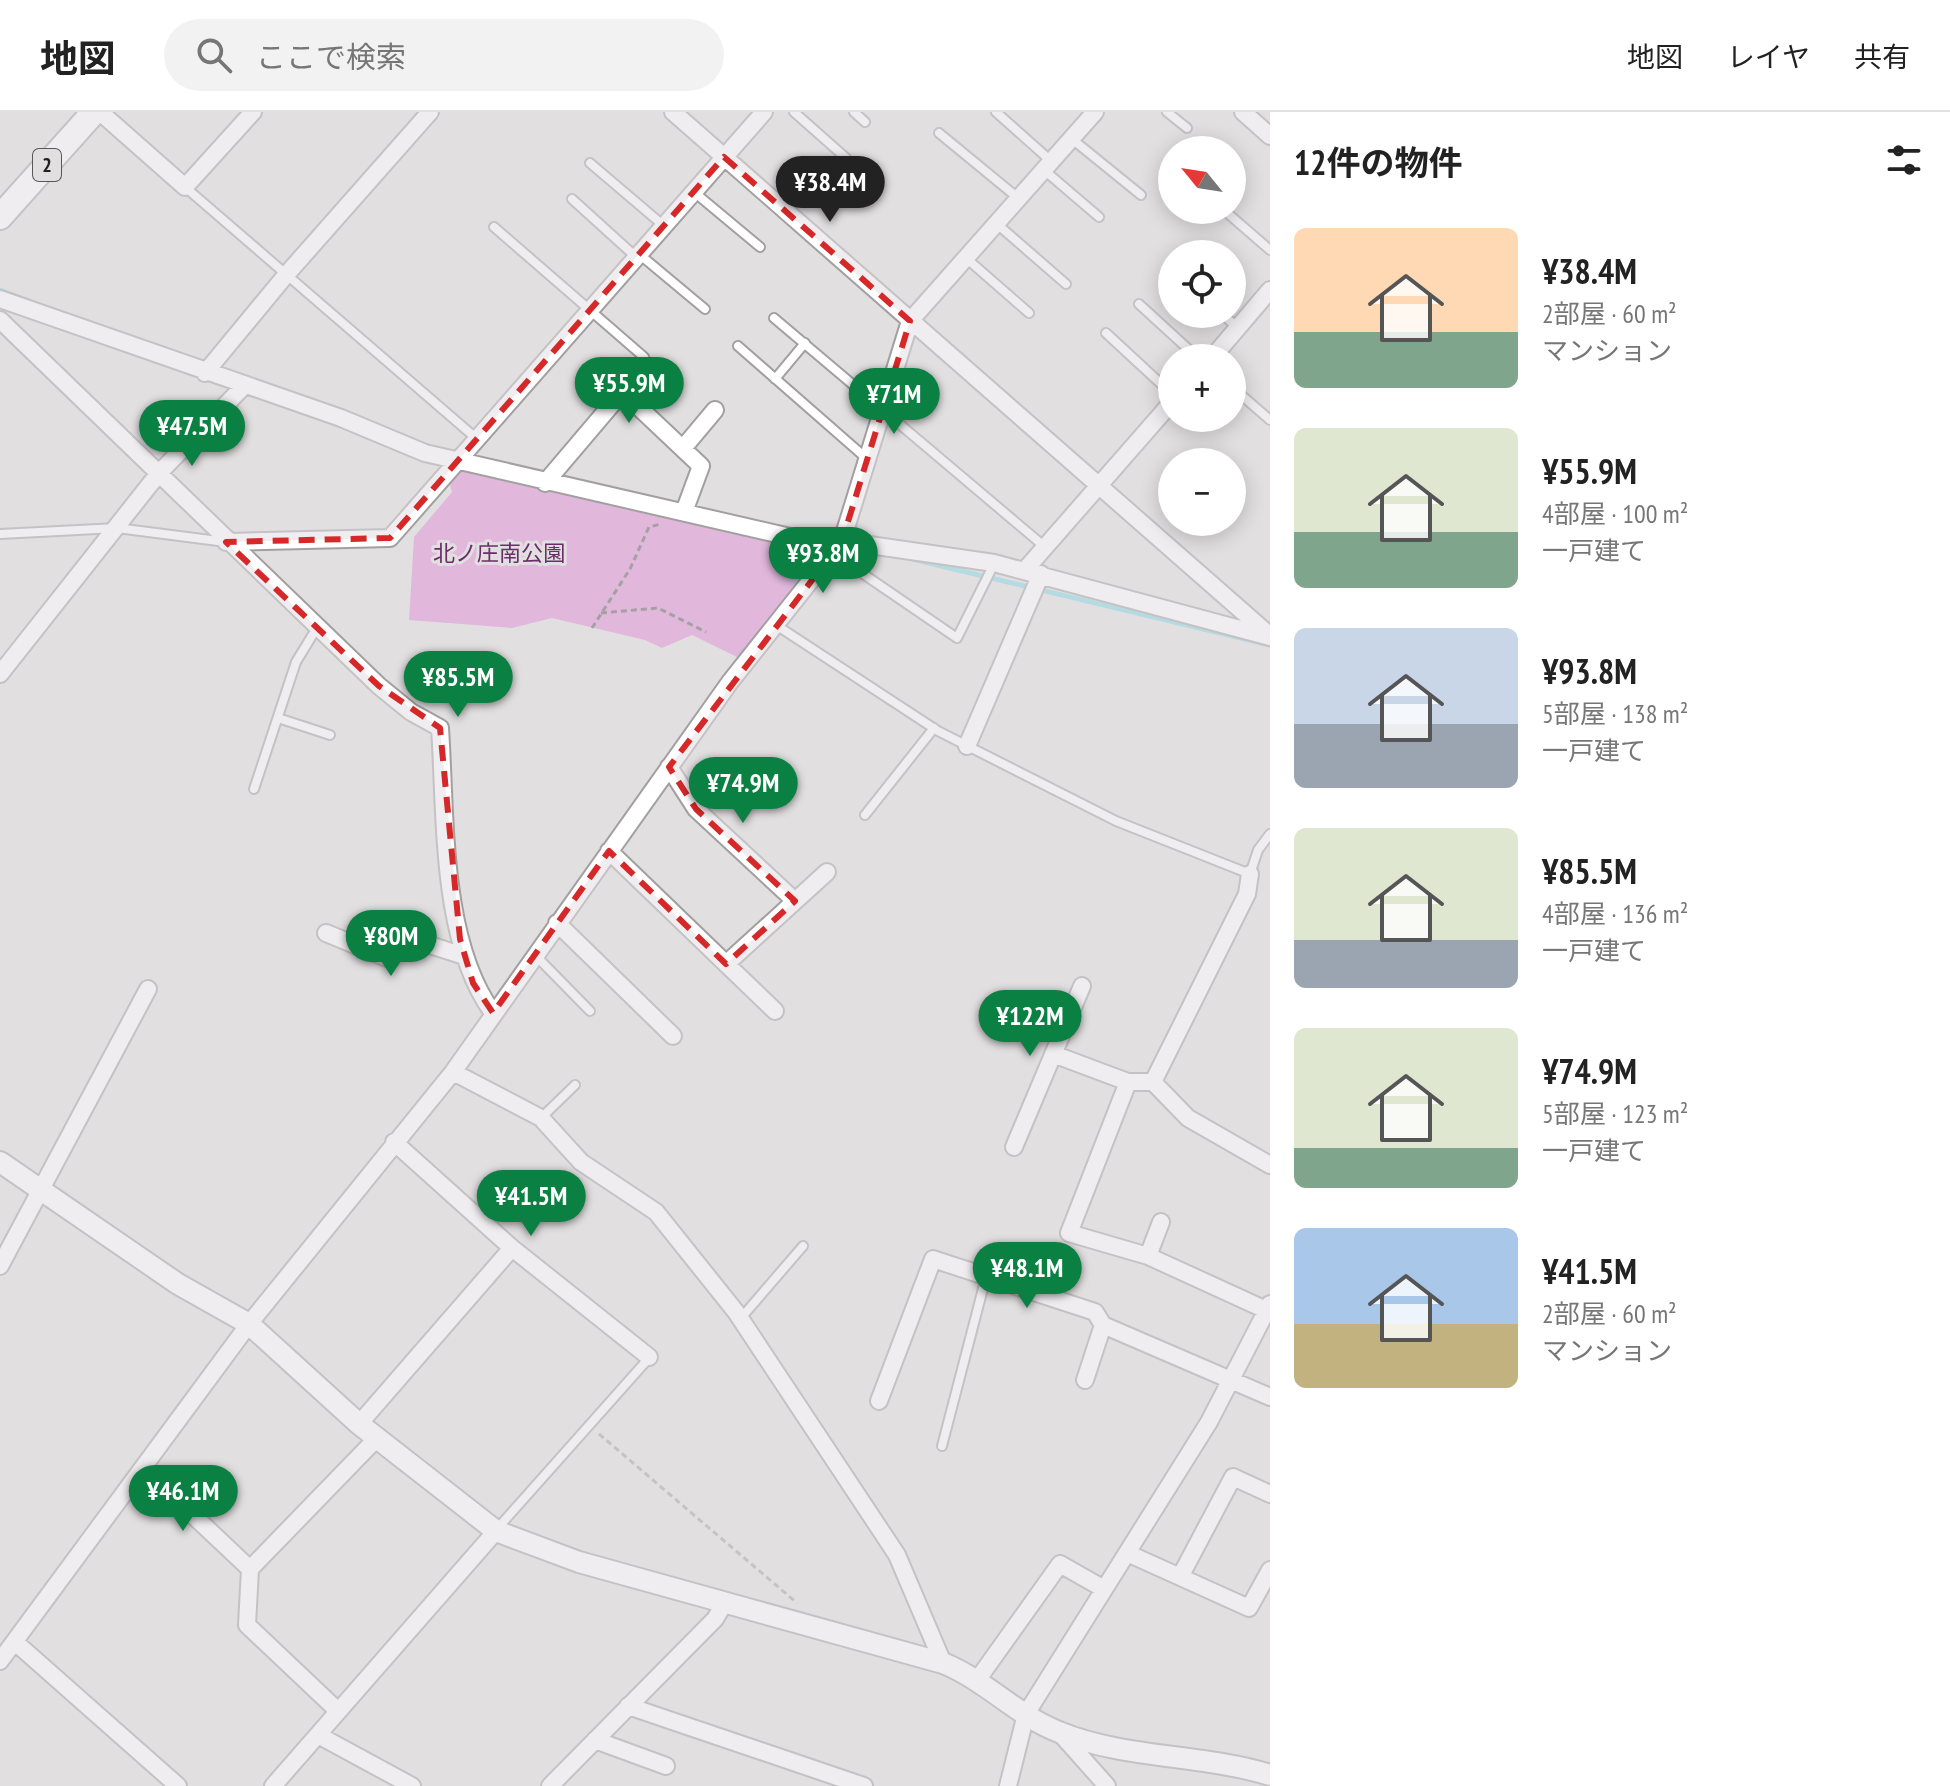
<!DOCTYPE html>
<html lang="ja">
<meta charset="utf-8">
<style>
body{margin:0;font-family:"PT Sans Narrow","Noto Sans JP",sans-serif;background:#f2f2f2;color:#222;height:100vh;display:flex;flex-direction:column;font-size:30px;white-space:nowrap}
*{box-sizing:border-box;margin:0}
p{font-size:26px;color:#767676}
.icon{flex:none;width:44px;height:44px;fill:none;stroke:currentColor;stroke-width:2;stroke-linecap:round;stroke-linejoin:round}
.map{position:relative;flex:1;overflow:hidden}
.panel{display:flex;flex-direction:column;background:#fff;width:680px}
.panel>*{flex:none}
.needle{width:52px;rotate:300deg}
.controls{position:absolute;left:1158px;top:24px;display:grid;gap:16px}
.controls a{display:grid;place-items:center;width:88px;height:88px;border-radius:50%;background:#fff;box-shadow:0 4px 20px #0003;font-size:40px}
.price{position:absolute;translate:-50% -68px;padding:0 18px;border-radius:28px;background:#0b8043;color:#fff;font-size:26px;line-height:52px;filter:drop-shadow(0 2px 4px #0008)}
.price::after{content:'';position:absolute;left:50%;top:48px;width:24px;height:18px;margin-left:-12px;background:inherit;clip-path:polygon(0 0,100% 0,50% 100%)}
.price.current{background:#222;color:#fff}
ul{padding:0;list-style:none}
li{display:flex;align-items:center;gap:24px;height:200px;padding:0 24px}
li span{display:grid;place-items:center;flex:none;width:224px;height:160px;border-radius:12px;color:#555}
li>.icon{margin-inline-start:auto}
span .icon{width:96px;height:96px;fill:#fffc;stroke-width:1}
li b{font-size:34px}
h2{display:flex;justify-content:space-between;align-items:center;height:96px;padding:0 24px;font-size:34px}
header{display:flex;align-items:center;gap:48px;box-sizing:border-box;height:112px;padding:0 40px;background:#fff;border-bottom:2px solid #e0e0e0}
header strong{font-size:38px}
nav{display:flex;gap:44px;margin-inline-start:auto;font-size:28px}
.search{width:560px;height:72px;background:#f2f2f2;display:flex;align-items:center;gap:20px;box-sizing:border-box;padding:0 28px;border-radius:44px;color:#767676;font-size:30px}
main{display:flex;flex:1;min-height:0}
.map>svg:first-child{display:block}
</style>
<header>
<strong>地図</strong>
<div class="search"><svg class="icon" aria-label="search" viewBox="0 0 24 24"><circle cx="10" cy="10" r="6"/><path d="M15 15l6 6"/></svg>ここで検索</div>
<nav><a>地図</a><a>レイヤ</a><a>共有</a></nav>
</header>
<main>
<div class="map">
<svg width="1270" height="1674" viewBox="0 0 1270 1674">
<rect width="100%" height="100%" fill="#e2dfe1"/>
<!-- green -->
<path fill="#e1b7dc" d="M 460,356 L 808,436 L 813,449 L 741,547 L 692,523 L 662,536 L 645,528 L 552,506 L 512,516 L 409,508 L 414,425 L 452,380 L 448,366 Z"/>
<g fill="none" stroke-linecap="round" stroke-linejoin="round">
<!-- stream -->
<path stroke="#7cd8df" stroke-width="5" d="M 0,178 L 29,189
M 912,447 L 1270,533"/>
<defs>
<path id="service" d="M 794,0 L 846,46
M 854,0 L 865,10
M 996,0 L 1051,49
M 1167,0 L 1187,16
M 939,21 L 1018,86
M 1072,27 L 1141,83
M 590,51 L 664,114
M 1044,58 L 1099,105
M 185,75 L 477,327
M 694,80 L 760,135
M 572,87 L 636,145
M 1225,99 L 1270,138
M 997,112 L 1066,172
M 494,115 L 644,245
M 639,142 L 705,197
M 966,146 L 1029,201
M 1139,192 L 1198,246
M 1222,202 L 1237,215
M 774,206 L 1045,435
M 1106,221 L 1172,282
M 738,234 L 866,346
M 775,267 L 805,231
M 1232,275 L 1270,308
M 0,422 L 117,416 L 226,430
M 831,440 L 957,526 L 994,452
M 776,513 L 938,619 L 1116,709 L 1250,762 L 1258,738 L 1270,722
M 278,606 L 330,623
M 254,677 L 296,550 L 318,514
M 865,703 L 934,616
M 535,843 L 590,899
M 541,1006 L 575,973
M 741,1206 L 803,1134
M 942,1334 L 986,1165
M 496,1418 L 649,1246"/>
<path id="minor" d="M 100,0 L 185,75 L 253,0
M 673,0 L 1267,521
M 1243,0 L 1270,24
M 0,187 L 341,306 L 425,341 L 816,431 L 842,429 L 994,451 L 1270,525
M 0,208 L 379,574 L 411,600 L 440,616 C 446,704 440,828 493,901
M 1212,246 L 1270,178
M 205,261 L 286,163 L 430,0
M 684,335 L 715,298
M 545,371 L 618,285 L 628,285 L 701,354 L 684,400
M 226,430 L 390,426 L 764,0
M 1025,458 L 1172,290
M 0,562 L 159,361 L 243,275
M 967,634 L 1041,462
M 669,655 L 696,697 L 795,789
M 609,739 L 775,899
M 1250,762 L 1247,782 L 1153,970 L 1188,1006 L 1270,1053
M 557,811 L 673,924
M 326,821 L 387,846 L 402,824 L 464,844
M 726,852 L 827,760
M 1053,942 L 1128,970 L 1153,970
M 453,960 L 541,1006 L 581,1050 L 656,1100 L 736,1200 L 897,1443 L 943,1551
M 1128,970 L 1069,1121 L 1148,1144 L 1161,1110
M 394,1030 L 512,1136 L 649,1245
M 1014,1035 L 1082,874
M 1148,1144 L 1266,1198
M 0,1154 L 148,877
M 1085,1268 L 1103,1213
M 879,1289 L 933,1147 L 1095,1200 L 1103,1213 L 1270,1285
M 359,1312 L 512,1136
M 144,1357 L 250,1457
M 1127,1441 L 1249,1496 L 1270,1458
M 1180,1465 L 1233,1365 L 1270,1382
M 15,1530 L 178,1674
M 0,1549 L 249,1212 L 453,960 L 730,570 L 842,429 L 910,209 L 1095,0
M 978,1567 L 1060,1452 L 1104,1477
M 628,1594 L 864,1674
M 338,1599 L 247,1513 L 250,1457 L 377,1326
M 1059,1620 L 1107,1674
M 318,1623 L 412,1674
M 595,1628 L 666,1654
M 273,1674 L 496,1419
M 550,1674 L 715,1507 L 724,1492
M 1008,1674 L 1026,1602 L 1209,1310 L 1270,1192"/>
<path id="tertiary" d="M 0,1050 L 178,1172 L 249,1212 L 359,1312 L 496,1419 L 579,1450 L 943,1551 C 987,1569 1017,1604 1059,1620 C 1125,1647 1202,1642 1270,1663"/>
<path id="primary" d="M 0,105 L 94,0"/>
</defs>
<!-- service casing -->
<use href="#service" stroke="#a29fa1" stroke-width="12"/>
<!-- minor casing -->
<use href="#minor" stroke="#a29fa1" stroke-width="20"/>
<!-- tertiary casing -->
<use href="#tertiary" stroke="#a29fa1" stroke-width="24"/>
<!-- primary casing -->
<use href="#primary" stroke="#a29fa1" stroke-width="28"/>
<!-- path -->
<path stroke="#a4a1a3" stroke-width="3" stroke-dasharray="6 4" stroke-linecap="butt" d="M 601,501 L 658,496 L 706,520
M 592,516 L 630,457 L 649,415 L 661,412
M 599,1322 L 797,1491"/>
<!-- service -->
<use href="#service" stroke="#fff" stroke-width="8"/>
<!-- minor -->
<use href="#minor" stroke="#fff" stroke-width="16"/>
<!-- tertiary -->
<use href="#tertiary" stroke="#fff" stroke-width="20"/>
<!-- primary -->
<use href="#primary" stroke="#fff" stroke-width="24"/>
</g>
<!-- marked area -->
<path d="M0 0H1270V1674H0ZM 724,45 L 910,209 L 842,429 L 669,655 L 696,697 L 795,789 L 726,852 L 609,739 L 493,901 L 473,871 L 460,827 L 440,616 L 379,574 L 226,430 L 390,426 Z" fill="#e2dfe1" fill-opacity=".55" fill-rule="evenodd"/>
<path fill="none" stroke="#d62828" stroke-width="6" stroke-dasharray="16 10" stroke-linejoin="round" d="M 724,45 L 910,209 L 842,429 L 669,655 L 696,697 L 795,789 L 726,852 L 609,739 L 493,901 L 473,871 L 460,827 L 440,616 L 379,574 L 226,430 L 390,426 Z"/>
<g text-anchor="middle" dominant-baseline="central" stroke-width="6" stroke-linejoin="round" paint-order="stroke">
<!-- shield labels -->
<rect fill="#e2dfe1" stroke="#5a5758" stroke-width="2" x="33" y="37" width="28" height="32" rx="6"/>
<g font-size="20" font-weight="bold" fill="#1f1d1e">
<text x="47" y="53">2</text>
</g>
<!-- park labels -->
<g font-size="22" fill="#6c2d68" stroke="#e2dfe1">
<text x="499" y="441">北ノ庄南公園</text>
</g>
</g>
</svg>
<div class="controls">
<a><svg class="needle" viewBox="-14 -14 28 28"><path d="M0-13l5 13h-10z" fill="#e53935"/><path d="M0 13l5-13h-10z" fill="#767676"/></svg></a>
<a><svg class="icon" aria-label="locate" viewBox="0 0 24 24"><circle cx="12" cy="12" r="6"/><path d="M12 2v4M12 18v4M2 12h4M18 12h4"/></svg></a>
<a>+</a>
<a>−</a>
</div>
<b class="price current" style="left:830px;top:112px">¥38.4M</b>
<b class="price" style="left:629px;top:313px">¥55.9M</b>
<b class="price" style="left:894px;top:324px">¥71M</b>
<b class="price" style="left:192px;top:356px">¥47.5M</b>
<b class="price" style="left:823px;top:483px">¥93.8M</b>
<b class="price" style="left:458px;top:607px">¥85.5M</b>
<b class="price" style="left:743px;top:713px">¥74.9M</b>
<b class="price" style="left:391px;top:866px">¥80M</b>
<b class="price" style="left:1030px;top:946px">¥122M</b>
<b class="price" style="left:531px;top:1126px">¥41.5M</b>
<b class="price" style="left:1027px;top:1198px">¥48.1M</b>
<b class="price" style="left:183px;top:1421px">¥46.1M</b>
</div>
<section class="panel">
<h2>12件の物件<svg class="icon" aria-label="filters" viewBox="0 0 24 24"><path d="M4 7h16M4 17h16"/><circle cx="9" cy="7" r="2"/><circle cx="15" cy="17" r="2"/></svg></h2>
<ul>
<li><span style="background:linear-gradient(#ffd9b3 65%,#7fa58c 0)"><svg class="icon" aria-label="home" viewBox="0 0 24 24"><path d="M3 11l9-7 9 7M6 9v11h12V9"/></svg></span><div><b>¥38.4M</b><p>2部屋 · 60 m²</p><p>マンション</p></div></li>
<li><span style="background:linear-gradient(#dfe7d0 65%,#7fa58c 0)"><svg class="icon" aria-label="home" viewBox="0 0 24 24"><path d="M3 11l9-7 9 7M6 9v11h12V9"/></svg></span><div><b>¥55.9M</b><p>4部屋 · 100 m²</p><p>一戸建て</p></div></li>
<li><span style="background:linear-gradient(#c9d6e8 60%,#9aa5b1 0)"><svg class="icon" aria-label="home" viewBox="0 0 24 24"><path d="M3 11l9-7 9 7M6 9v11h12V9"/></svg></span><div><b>¥93.8M</b><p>5部屋 · 138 m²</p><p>一戸建て</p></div></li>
<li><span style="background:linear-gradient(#dfe7d0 70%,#9aa5b1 0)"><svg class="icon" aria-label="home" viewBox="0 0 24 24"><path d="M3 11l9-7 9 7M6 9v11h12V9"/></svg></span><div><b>¥85.5M</b><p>4部屋 · 136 m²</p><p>一戸建て</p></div></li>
<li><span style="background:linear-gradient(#dfe7d0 75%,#7fa58c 0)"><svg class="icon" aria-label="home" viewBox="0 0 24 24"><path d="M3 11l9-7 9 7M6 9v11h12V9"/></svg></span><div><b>¥74.9M</b><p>5部屋 · 123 m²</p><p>一戸建て</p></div></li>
<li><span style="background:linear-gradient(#a9c7e8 60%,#c2b280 0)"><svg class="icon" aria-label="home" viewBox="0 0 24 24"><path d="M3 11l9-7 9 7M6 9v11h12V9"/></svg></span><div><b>¥41.5M</b><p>2部屋 · 60 m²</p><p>マンション</p></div></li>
</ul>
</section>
</main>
